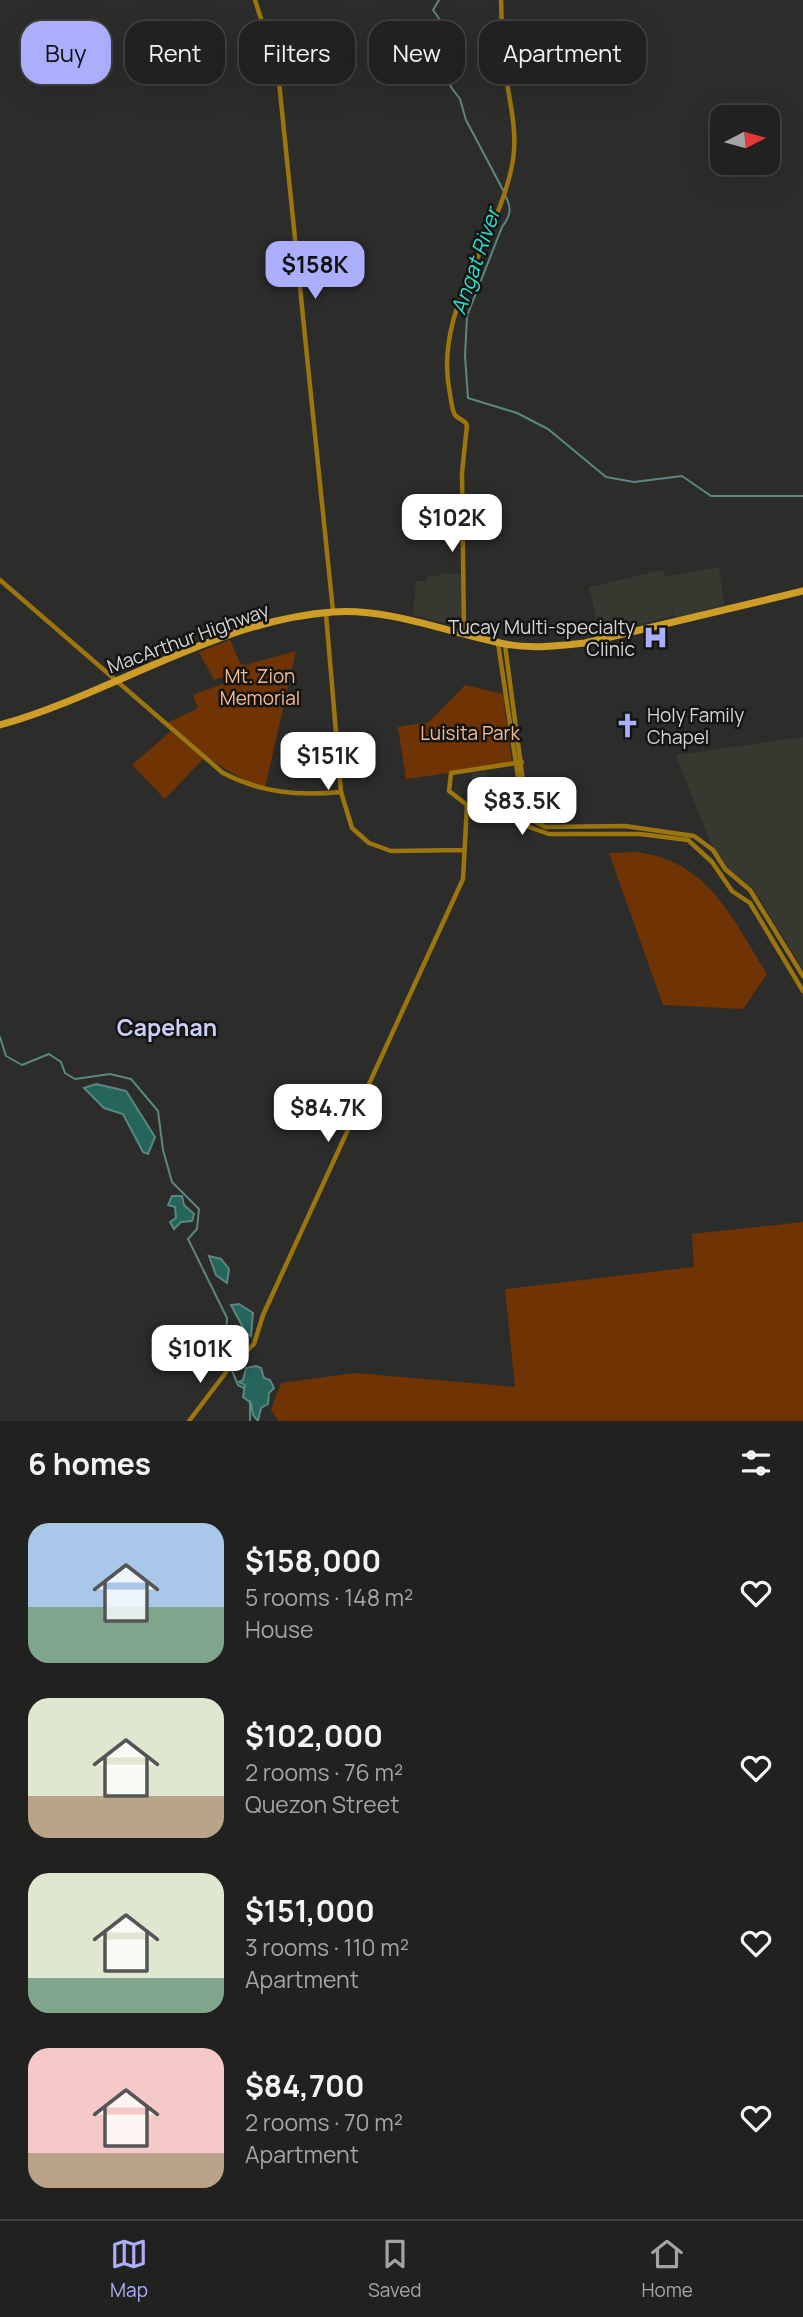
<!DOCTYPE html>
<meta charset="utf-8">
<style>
body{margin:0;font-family:Manrope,sans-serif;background:#2d2f2d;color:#f1f3f6;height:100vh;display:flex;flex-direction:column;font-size:26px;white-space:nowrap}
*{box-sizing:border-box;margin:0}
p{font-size:23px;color:#a2a4a5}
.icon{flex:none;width:38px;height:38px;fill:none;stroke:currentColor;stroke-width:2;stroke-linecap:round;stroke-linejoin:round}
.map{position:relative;height:1421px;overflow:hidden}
.panel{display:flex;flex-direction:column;background:#212220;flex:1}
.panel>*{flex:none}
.guide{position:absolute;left:21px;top:21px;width:761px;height:63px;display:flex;gap:14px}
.needle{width:46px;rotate:84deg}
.tools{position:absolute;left:710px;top:105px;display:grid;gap:14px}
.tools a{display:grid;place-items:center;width:70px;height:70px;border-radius:14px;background:#212220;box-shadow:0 7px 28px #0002,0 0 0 2px #3e3f3e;font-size:35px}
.price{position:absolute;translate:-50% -60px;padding:0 16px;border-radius:14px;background:#fff;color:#222;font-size:23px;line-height:46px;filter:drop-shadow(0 2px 4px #0008)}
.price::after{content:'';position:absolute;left:50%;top:42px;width:21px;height:16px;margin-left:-10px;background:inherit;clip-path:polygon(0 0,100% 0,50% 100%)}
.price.selected{background:#abaffb;color:#111}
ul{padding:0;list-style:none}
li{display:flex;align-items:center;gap:21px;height:175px;padding:0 28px}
li span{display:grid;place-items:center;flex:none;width:196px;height:140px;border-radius:21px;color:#555}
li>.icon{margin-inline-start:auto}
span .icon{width:84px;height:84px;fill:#fffc;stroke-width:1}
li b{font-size:30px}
h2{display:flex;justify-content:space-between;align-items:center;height:84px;padding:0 28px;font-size:30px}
.pill{padding:0 24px;border-radius:21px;background:#212220;box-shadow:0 7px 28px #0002,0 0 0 2px #3e3f3e;font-size:24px;line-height:63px}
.pill.selected{background:#abaffb;color:#111}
.dock{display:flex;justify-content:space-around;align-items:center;height:98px;border-top:2px solid #3e3f3e;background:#212220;font-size:19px;color:#a2a4a5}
.dock a{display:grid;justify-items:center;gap:4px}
.dock .selected{color:#abaffb}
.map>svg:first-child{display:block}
</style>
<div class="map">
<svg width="803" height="1421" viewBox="0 0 803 1421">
<rect width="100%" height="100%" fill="#2c2d2a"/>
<!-- built -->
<path fill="#373830" d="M 719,567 L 724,605 L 675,618 L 670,600 L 673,616 L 600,634 L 589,587 L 663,570 L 665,577 Z
M 441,573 L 462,575 L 462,627 L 413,615 L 416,581 L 426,581 L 427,575 L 440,576 Z
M 803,737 L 803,969 L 752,887 L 726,868 L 710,842 L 676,755 Z
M 487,771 L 488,794 L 472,793 L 472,773 Z"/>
<!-- green -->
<path fill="#703404" d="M 230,640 L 240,663 L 245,665 L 296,651 L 265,788 C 226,775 198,750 167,723 L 198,708 L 193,695 L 231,681 L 228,675 L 214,680 L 199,652 Z
M 465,685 L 503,694 L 512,764 L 406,779 L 398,727 L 429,722 Z
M 171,731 L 203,759 L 165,799 L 132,765 Z
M 636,852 C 709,861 732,918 767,974 L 743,1009 L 663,1005 L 609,853 Z
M 803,1222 L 803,1421 L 279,1421 L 271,1410 L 281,1383 L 356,1373 L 515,1387 L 505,1289 L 694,1267 L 692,1234 Z"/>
<!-- water -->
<path fill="#25655c" stroke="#5a8780" stroke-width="2" d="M 96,1084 L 126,1091 L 155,1137 L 148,1154 L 143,1152 L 123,1114 L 104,1108 L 84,1088 Z
M 172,1196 L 182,1196 L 184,1205 L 194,1214 L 192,1221 L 181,1222 L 174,1229 L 170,1222 L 176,1218 L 175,1207 L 168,1205 Z
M 209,1256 L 221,1259 L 229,1269 L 227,1283 L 216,1275 Z
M 239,1304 L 253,1313 L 251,1336 L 246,1333 L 231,1305 Z
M 256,1366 L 261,1368 L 264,1378 L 270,1380 L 274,1388 L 269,1393 L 268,1404 L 261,1408 L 258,1421 L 253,1415 L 251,1403 L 243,1397 L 245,1385 L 239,1382 L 243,1380 L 246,1368 Z"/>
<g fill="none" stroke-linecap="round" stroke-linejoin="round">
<!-- stream -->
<path stroke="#5a8780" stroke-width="2" d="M 439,0 L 433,10 L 445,27 L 438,47 L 451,87 L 460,99 L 466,120 L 503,190
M 505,195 C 512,208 511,215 502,227 L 467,316 L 465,356 L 468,398 L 517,413 L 548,429 L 606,477 L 634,482 L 682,476 L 711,496 L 803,496
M 0,1037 L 6,1056 L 22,1065 L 49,1054 L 61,1062 L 65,1073 L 75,1079 L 110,1074 L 131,1079 L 158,1111 L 163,1150 L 172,1182 L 199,1209 L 197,1229 L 188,1239 L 227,1318 L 225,1354 L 238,1385 L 244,1388
M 250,1421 L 250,1401"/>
<!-- secondary -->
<path stroke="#9c750e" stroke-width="4.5" d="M 255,0 L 278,72 L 333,611
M 0,580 L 223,773 C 262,793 298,796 341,792
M 326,614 L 341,792 L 352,828 L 369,843 L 391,851 L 465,850
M 464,634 L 462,473 L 467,425 C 464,419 459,420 455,415 C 452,410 451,400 450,394 C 432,308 500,240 513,160 C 518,128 508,96 504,64 C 501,43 502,21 501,0
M 498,643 L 524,817 L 529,827 L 549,834 L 640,834 L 688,840 L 712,862 L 732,891 L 750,903 L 803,991
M 505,645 L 526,804 L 531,819 L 545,827 L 625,826 L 694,836 L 713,850 L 725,869 L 750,890 L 803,976
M 189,1421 L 227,1371 L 254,1344 L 263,1315 L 463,879 L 467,805 L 449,791 L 451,773 L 522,762"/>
<!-- highway -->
<path stroke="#ce9d28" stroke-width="7" d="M 0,725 C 111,694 217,620 333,612 C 391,608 449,633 505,644 C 531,649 559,646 585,643 L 803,591"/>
</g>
<!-- icons -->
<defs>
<symbol id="hospital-bare" viewBox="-9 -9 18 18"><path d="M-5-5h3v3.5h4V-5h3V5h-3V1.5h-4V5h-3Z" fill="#abaffb" stroke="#141513" stroke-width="2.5" paint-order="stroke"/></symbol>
<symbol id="church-bare" viewBox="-9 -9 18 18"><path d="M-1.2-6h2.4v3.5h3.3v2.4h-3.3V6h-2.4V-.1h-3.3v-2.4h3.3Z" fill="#abaffb" stroke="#141513" stroke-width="2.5" paint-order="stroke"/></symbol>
</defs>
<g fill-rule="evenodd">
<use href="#hospital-bare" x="638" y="620" width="35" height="35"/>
<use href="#church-bare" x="610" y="708" width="35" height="35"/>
</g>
<g text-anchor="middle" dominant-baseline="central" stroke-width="5" stroke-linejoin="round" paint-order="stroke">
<!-- poi labels -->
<g font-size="19" fill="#d5d5d3" stroke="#141513" text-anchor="end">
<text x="635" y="627">Tucay Multi-specialty<tspan x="635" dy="22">Clinic</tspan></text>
<text x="647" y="715" text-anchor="start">Holy Family<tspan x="647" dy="22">Chapel</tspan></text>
</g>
<!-- street labels -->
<g font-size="19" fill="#d5d5d3" stroke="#141513">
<text transform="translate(188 638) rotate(-20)">MacArthur Highway</text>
</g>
<!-- park labels -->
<g font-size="19" fill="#f6b996" stroke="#141513">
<text x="260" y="676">Mt. Zion<tspan x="260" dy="22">Memorial</tspan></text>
<text x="470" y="733">Luisita Park</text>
</g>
<!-- water labels -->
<g font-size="21" font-style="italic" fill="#28e3ce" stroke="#141513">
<text transform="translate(475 261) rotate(-71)">Angat River</text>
</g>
<!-- quarter labels -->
<g font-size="23" font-weight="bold" fill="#cacef9" stroke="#141513">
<text x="167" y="1027">Capehan</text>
</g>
</g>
</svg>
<div class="tools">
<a><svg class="needle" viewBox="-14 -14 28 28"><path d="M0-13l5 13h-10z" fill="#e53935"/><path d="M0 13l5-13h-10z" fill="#a2a4a5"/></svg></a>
</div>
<b class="price selected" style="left:315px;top:301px">$158K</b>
<b class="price" style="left:452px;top:554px">$102K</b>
<b class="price" style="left:328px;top:792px">$151K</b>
<b class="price" style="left:522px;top:837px">$83.5K</b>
<b class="price" style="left:328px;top:1144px">$84.7K</b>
<b class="price" style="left:200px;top:1385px">$101K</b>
<div class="guide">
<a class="pill selected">Buy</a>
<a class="pill">Rent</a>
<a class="pill">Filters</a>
<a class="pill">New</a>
<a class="pill">Apartment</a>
</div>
</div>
<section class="panel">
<h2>6 homes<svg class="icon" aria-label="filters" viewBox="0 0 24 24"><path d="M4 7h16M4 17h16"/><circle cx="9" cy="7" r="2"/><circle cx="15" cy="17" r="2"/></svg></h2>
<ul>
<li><span style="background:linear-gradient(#a9c7e8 60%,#7fa58c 0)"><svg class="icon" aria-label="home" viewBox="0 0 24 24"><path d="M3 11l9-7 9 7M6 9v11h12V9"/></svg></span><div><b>$158,000</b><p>5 rooms · 148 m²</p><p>House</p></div><svg class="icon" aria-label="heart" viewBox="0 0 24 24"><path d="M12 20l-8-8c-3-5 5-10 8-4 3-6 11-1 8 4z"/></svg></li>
<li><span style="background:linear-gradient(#dfe7d0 70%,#b9a48a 0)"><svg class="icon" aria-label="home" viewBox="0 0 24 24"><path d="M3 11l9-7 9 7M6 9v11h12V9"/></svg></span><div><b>$102,000</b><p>2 rooms · 76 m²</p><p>Quezon Street</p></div><svg class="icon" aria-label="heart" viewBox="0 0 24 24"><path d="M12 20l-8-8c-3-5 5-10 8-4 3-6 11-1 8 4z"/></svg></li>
<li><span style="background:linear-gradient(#dfe7d0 75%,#7fa58c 0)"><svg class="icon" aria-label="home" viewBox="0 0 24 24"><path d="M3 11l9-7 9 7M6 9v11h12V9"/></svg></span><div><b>$151,000</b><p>3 rooms · 110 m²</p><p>Apartment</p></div><svg class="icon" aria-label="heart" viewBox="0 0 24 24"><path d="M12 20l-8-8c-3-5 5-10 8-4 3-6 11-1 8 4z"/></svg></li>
<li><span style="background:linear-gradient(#f6c9c9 75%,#b9a48a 0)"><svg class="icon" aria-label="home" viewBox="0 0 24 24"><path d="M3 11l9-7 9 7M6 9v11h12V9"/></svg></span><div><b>$84,700</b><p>2 rooms · 70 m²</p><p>Apartment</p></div><svg class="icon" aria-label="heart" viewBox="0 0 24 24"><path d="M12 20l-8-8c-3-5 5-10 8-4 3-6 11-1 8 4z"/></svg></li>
</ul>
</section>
<nav class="dock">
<a class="selected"><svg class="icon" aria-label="map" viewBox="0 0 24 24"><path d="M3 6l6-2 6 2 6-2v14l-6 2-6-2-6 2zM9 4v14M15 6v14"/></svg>Map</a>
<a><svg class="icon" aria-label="saved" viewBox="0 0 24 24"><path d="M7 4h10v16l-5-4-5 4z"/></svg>Saved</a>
<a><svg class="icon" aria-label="home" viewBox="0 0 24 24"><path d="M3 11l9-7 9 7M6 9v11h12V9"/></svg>Home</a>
</nav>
